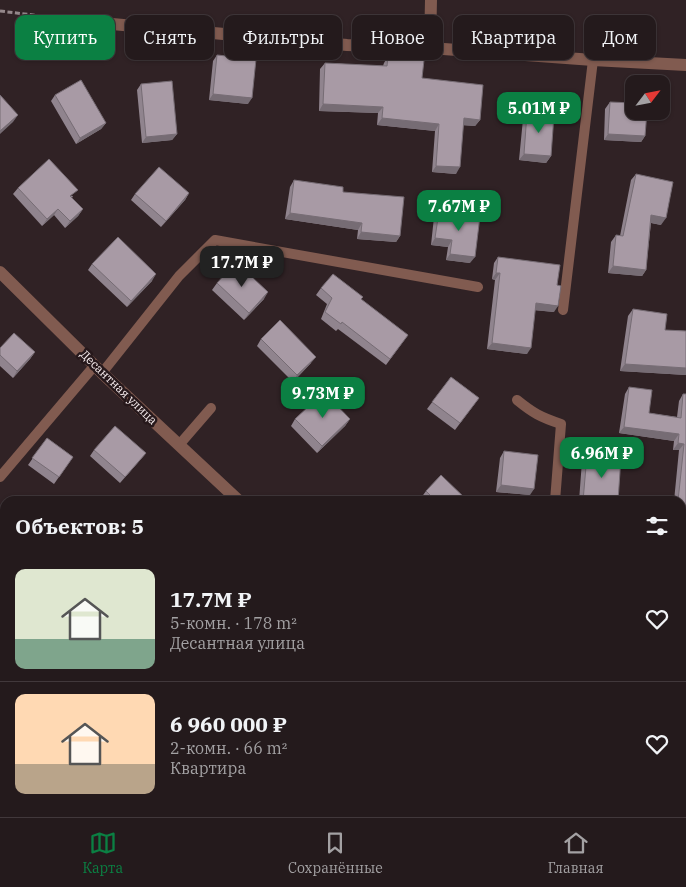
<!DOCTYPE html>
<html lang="ru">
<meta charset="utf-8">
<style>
body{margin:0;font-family:"IBM Plex Serif",serif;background:#302729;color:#f1f3f6;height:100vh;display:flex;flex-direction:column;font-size:19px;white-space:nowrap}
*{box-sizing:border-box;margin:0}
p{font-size:16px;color:#a3a1a3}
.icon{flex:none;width:28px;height:28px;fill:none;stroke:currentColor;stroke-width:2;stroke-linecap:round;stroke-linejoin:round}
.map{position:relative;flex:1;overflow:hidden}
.sheet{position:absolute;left:0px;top:496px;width:686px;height:321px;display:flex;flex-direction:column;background:#241a1c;border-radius:15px 15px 0 0;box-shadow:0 1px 4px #0004,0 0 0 1px #41383b}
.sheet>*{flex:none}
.hud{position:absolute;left:15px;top:15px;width:656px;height:45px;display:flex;gap:10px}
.needle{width:32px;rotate:58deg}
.tools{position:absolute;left:625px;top:75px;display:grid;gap:10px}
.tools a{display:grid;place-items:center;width:45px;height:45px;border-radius:10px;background:#241a1c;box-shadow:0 1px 4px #0004,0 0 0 1px #41383b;font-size:25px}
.price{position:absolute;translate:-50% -42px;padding:0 11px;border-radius:10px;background:#0b8043;color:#fff;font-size:16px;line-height:32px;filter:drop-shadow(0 1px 2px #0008)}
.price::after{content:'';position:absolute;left:50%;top:30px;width:15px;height:11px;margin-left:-8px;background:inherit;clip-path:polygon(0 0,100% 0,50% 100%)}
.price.current{background:#222;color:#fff}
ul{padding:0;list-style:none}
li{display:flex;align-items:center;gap:15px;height:125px;padding:0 15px}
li+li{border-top:1px solid #41383b}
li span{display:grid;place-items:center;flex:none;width:140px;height:100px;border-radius:10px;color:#555}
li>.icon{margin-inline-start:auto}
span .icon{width:60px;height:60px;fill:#fffc;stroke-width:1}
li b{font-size:21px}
h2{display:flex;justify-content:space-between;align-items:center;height:60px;padding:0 15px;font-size:21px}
.tag{padding:0 18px;border-radius:10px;background:#241a1c;box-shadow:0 1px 4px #0004,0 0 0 1px #41383b;font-size:18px;line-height:45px}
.tag.current{background:#0b8043;color:#fff}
.tab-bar{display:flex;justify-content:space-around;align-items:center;height:70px;border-top:1px solid #41383b;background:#241a1c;font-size:14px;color:#a3a1a3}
.tab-bar a{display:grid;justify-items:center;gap:2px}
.tab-bar .current{color:#0b8043}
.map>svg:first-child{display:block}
</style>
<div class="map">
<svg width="686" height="817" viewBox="0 0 686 817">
<rect width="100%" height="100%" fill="#302225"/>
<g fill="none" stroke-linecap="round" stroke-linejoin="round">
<!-- path -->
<path stroke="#94888b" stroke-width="3" stroke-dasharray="5 2.5" stroke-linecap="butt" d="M 0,11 L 99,23"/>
<!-- service -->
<path stroke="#815b50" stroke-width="10" d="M 563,310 L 593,60
M 102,373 L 179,276 L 215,240 L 478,287
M 517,400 C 533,413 540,417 561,424 L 555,501
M 179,445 L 211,408
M 0,477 L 95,365
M 37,817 L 40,812
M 218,817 L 220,812
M 353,817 L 356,812"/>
<!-- minor -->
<path stroke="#815b50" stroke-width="12" d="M 112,24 L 347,45 L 430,48 L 593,60 L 686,65
M 430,48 L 431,0
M 0,272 L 102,373 L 239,501
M 0,801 L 5,798
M 575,812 L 580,817"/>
</g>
<!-- wall -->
<path fill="#90848e" d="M 217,55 L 248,104 L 209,100 L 213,61 Z
M 388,56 L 422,78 L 480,120 L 475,126 L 463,125 L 456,174 L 432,172 L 435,131 L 377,125 L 378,113 L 319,111 L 320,69 L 325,63 L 383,66 L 384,63 Z
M 141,84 L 177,134 L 172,140 L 142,143 L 137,90 Z
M 55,95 L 106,123 L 101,129 L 76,144 L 51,101 Z
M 610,102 L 645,136 L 641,142 L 604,140 L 605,109 Z
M 527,113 L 551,156 L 546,163 L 519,160 L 523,119 Z
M 636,174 L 661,225 L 651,223 L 646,270 L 642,276 L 608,273 L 611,242 L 616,235 L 620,236 L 631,180 Z
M 294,180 L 343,192 L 400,236 L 396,242 L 357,239 L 358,230 L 285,219 L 290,187 Z
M 18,188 L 73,196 L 72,198 L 83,209 L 78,216 L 65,228 L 54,215 L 42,226 L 13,194 Z
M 189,193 L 185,200 L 161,227 L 131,200 L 135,194 Z
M 439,211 L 470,263 L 446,260 L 448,247 L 431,245 L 434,217 Z
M 498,257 L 554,312 L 535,310 L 527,354 L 487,349 L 495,280 L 492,279 L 494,263 Z
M 92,264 L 152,281 L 127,307 L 88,270 Z
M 217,283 L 264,299 L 244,320 L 212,290 Z
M 321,288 L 408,335 L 386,365 L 338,329 L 336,331 L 321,319 L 327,304 L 316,295 Z
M 633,309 L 665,330 L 686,331 L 686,375 L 620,371 L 628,316 Z
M 261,339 L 311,363 L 293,382 L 257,346 Z
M 0,348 L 35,352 L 30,359 L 13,378 L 0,366 Z
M 451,377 L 479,398 L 455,430 L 427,409 Z
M 629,387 L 649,413 L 677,417 L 679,401 L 683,394 L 686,394 L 686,514 L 681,513 L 681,501 L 674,501 L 679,450 L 673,450 L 674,441 L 619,433 L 625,394 Z
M 295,419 L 350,419 L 345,426 L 317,453 L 291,426 Z
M 47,438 L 73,457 L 54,484 L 28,465 Z
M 94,450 L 146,453 L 141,459 L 120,483 L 90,456 Z
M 504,451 L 530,495 L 496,492 L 500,458 Z
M 587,455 L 618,501 L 579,501 L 582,461 Z
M 426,491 L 468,501 L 425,501 L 421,498 Z
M 232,812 L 320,812 L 317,817 L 230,817 Z"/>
<!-- shaded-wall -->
<path fill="#766c74" d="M 213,94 L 252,98 L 248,104 L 209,100 Z
M 323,104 L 383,107 L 378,113 L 319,111 Z
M 18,115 L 13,122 L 0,134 L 0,131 Z
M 382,118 L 439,124 L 435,131 L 377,125 Z
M 464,118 L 480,120 L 475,126 L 459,125 Z
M 106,123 L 101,129 L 76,144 L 80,138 Z
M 177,134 L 172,140 L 142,143 L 146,137 Z
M 608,134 L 645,136 L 641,142 L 604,140 Z
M 524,154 L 551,156 L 546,163 L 519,160 Z
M 436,166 L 460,167 L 456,174 L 432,172 Z
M 189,193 L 185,200 L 161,227 L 166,221 Z
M 58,209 L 54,215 L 42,226 L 47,219 Z
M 83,209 L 78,216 L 65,228 L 70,221 Z
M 290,213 L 362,223 L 358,230 L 285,219 Z
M 651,215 L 666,218 L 661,225 L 647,222 Z
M 361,232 L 400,236 L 396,242 L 357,239 Z
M 435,238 L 452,240 L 448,247 L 431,245 Z
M 450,254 L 475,257 L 470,263 L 446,260 Z
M 613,266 L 646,270 L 642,276 L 608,273 Z
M 496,273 L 500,273 L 495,280 L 492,279 Z
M 156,274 L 152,281 L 127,307 L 131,301 Z
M 268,292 L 264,299 L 244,320 L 249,313 Z
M 536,303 L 558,306 L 554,312 L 532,310 Z
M 492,343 L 531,348 L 527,354 L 487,349 Z
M 35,352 L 30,359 L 13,378 L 17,371 Z
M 316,357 L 311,363 L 293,382 L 297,375 Z
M 625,364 L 686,368 L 686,375 L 620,371 Z
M 350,419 L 345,426 L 317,453 L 322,446 Z
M 624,427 L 679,434 L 674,441 L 619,433 Z
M 678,443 L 684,444 L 679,450 L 673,450 Z
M 501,485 L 534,489 L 530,495 L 496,492 Z
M 681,507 L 686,507 L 686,514 L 681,513 Z
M 681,585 L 686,585 L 686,591 L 681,591 Z
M 681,787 L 686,788 L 686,799 L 681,798 Z"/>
<!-- building -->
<path fill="#a89aa5" stroke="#766c74" d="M 217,55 L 256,59 L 252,98 L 213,94 Z
M 388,56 L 424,60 L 422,78 L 483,85 L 480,120 L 464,118 L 460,167 L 436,166 L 439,124 L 382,118 L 383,107 L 323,104 L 325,63 L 387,66 Z
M 81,80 L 106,123 L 80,138 L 55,95 Z
M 172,81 L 177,134 L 146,137 L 141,84 Z
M 0,95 L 18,115 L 0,131 Z
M 610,102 L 634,103 L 634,111 L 647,111 L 645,136 L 608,134 Z
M 527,113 L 554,115 L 551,156 L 524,154 Z
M 49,159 L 78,190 L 70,196 L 83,209 L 70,221 L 58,209 L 47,219 L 18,188 Z
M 159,167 L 189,193 L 166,221 L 135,194 Z
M 636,174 L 673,182 L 666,218 L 651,215 L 646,270 L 613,266 L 616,235 L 623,236 Z
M 294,180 L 343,187 L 343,192 L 404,197 L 400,236 L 361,232 L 362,223 L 290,213 Z
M 439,211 L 480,216 L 475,257 L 450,254 L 452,240 L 435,238 Z
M 118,237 L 156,274 L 131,301 L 92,264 Z
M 498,257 L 560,265 L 557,285 L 561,286 L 558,306 L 536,303 L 531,348 L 492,343 L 500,273 L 496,273 Z
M 236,262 L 268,292 L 249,313 L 217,283 Z
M 333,274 L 363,297 L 361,299 L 408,335 L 390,359 L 342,322 L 341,324 L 325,312 L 332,298 L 321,288 Z
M 633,309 L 667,314 L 665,330 L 686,331 L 686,368 L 625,364 Z
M 280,320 L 316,357 L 297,375 L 261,339 Z
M 14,333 L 35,352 L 17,371 L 0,355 L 0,348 Z
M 451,377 L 479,398 L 460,423 L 432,402 Z
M 629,387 L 652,390 L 649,413 L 681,418 L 683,394 L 686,394 L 686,507 L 681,507 L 681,501 L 678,501 L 684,444 L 678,443 L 679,434 L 624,427 Z
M 324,392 L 350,419 L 322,446 L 295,419 Z
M 115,426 L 146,453 L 125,477 L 94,450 Z
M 47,438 L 73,457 L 59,477 L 32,458 Z
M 504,451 L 538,455 L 534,489 L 501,485 Z
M 587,455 L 621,457 L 618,501 L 583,501 Z
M 441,475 L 468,501 L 436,501 L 426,491 Z
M 682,549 L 686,549 L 686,585 L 681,585 Z
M 681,734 L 686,735 L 686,788 L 681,787 Z
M 88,812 L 133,812 L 138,817 L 85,817 Z
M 234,812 L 320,812 L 317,817 L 232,817 Z"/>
<g text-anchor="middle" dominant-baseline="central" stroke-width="5" stroke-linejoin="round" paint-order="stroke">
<!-- street labels -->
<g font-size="12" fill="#f7edef" stroke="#26181b">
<text transform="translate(119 387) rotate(44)">Десантная улица</text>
</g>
</g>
</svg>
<div class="tools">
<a><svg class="needle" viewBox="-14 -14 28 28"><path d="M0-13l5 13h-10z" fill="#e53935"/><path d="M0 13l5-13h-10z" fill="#a3a1a3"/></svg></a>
</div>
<b class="price" style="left:539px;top:134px">5.01M ₽</b>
<b class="price" style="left:459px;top:232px">7.67M ₽</b>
<b class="price current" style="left:242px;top:288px">17.7M ₽</b>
<b class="price" style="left:323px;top:419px">9.73M ₽</b>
<b class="price" style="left:602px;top:479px">6.96M ₽</b>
<div class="hud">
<a class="tag current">Купить</a>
<a class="tag">Снять</a>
<a class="tag">Фильтры</a>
<a class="tag">Новое</a>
<a class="tag">Квартира</a>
<a class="tag">Дом</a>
</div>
<section class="sheet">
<h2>Объектов: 5<svg class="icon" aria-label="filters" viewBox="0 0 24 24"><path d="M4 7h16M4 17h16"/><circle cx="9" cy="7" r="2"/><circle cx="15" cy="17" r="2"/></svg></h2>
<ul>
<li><span style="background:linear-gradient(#dfe7d0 70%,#7fa58c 0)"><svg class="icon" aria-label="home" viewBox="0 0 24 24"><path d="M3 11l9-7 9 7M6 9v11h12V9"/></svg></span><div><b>17.7M ₽</b><p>5-комн. · 178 m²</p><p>Десантная улица</p></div><svg class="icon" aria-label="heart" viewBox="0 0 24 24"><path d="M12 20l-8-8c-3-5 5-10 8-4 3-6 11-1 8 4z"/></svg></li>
<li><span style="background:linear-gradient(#ffd9b3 70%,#b9a48a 0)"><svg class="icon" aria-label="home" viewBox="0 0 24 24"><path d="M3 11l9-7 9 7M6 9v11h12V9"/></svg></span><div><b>6 960 000 ₽</b><p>2-комн. · 66 m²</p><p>Квартира</p></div><svg class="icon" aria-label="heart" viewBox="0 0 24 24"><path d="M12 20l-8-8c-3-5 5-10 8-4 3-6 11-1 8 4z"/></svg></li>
</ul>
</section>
</div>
<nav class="tab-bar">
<a class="current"><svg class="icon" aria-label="map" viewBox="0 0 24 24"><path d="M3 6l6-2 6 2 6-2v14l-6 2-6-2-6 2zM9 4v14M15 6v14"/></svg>Карта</a>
<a><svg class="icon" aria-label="saved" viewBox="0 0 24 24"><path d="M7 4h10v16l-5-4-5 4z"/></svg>Сохранённые</a>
<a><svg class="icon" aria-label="home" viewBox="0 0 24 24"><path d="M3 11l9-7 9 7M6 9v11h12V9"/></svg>Главная</a>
</nav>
